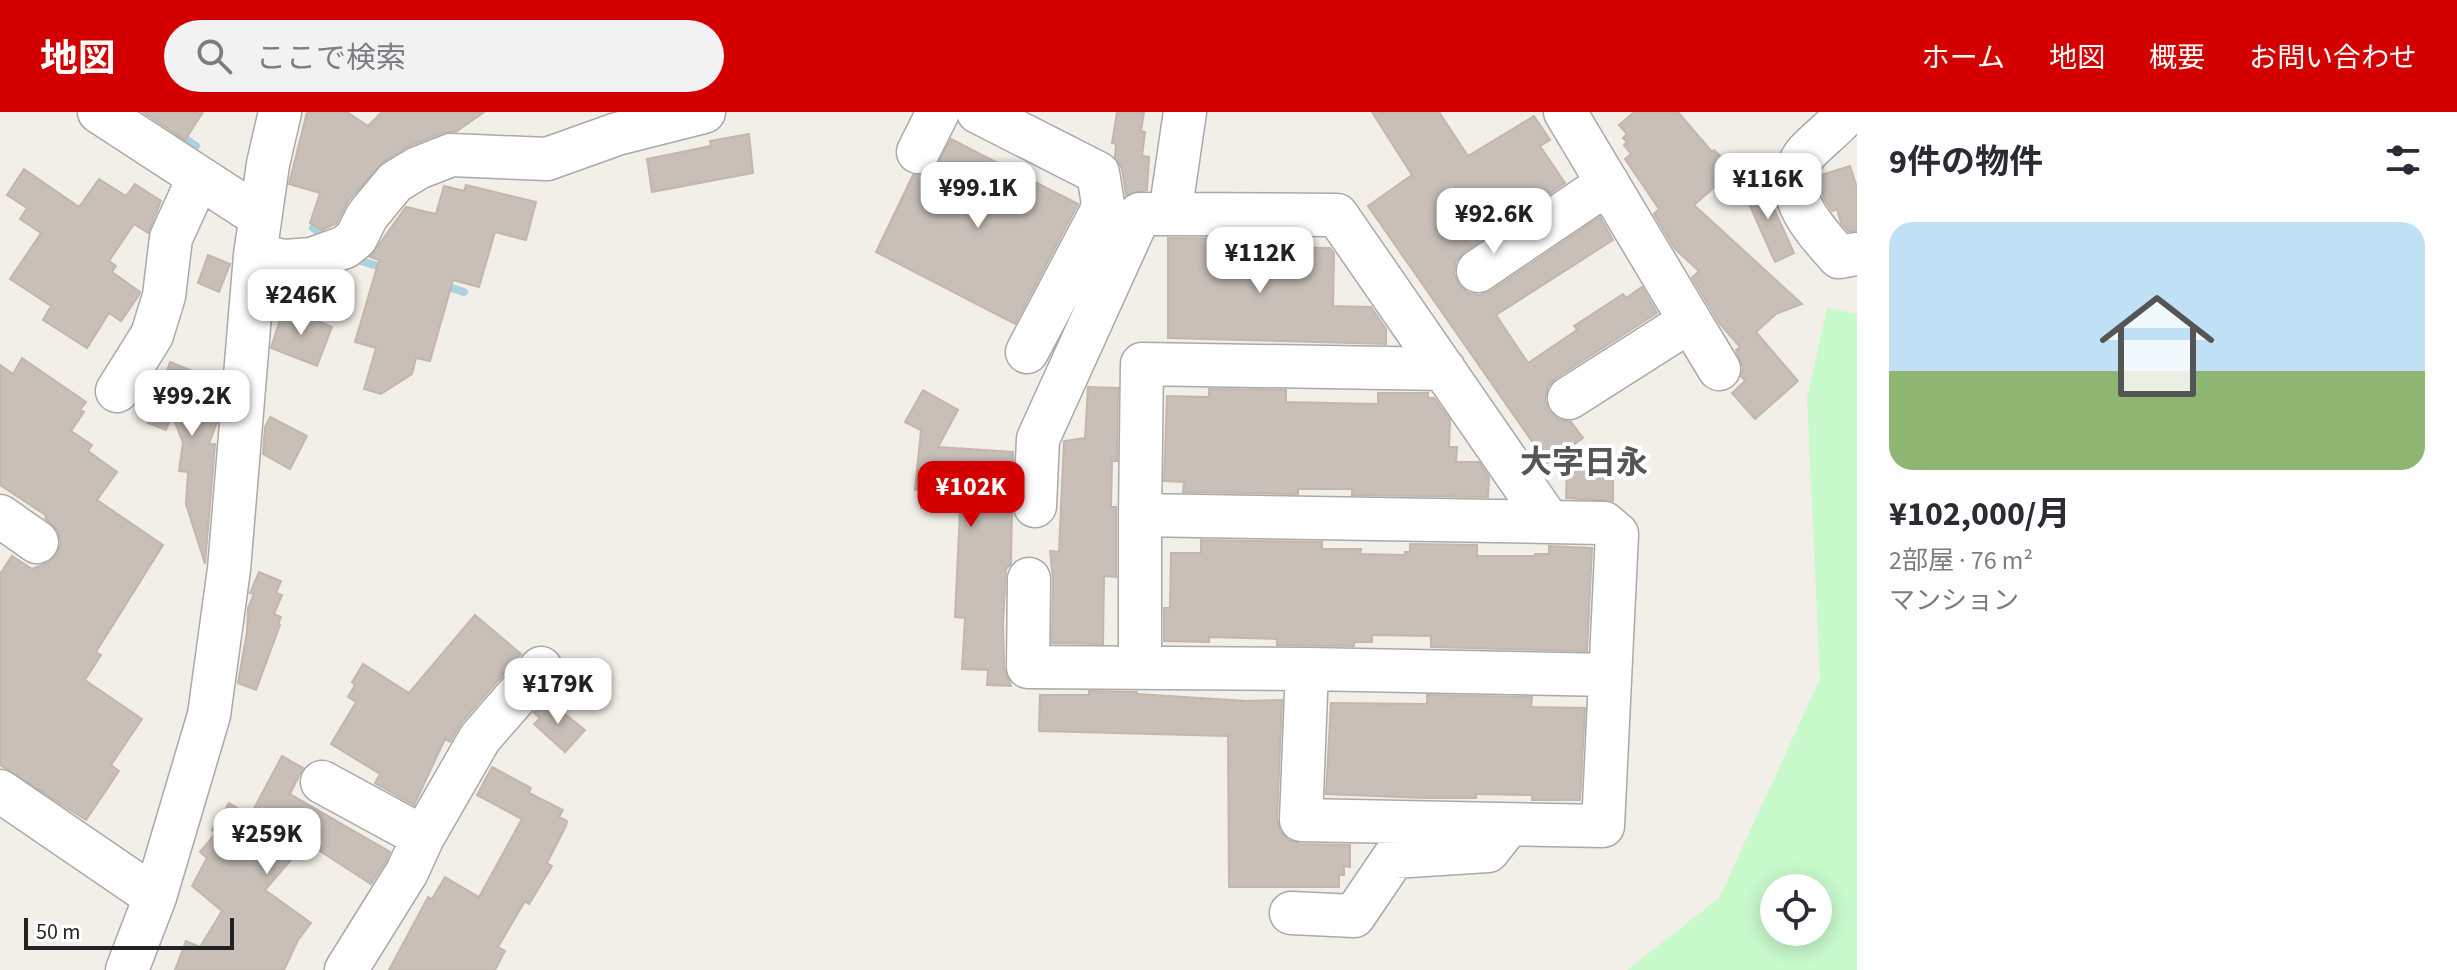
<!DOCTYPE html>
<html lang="ja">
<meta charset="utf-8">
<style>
body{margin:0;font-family:"Source Sans 3","Noto Sans JP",sans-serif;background:#f2f2f3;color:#2b2b33;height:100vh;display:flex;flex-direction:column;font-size:30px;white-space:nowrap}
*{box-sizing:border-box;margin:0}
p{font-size:26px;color:#7c7c81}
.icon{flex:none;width:44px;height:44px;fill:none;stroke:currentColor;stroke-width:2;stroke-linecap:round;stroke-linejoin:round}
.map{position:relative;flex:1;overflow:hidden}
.drawer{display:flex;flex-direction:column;background:#fff;width:600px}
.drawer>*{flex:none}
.buttons{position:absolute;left:1760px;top:762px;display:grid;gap:16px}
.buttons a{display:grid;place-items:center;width:72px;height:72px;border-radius:50%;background:#fff;box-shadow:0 4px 20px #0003;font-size:40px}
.scale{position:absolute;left:24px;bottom:20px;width:210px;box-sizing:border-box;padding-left:8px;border:4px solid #222;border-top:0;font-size:22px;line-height:28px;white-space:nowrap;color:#222;-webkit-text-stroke:6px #fff;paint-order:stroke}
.price{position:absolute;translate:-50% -68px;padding:0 18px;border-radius:16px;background:#fff;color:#222;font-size:26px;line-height:52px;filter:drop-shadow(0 2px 4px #0008)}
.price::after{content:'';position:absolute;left:50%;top:48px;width:24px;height:18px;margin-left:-12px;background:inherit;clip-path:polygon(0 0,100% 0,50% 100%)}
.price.current{background:#d40000;color:#fff}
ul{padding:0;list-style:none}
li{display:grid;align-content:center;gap:16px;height:424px;padding:0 32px}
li+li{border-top:2px solid #e1e1e2}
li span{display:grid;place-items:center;height:248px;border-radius:24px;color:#555}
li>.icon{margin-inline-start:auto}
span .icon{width:144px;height:144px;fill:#fffc;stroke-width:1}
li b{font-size:34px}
h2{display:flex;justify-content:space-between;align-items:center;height:96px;padding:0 32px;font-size:34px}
header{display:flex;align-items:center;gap:48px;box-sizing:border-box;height:112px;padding:0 40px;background:#d40000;color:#fff}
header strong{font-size:38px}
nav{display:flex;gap:44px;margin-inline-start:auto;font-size:28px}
.search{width:560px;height:72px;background:#f2f2f3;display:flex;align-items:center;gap:20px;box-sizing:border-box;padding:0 28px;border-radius:44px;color:#7c7c81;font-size:30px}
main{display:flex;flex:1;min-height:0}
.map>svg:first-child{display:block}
</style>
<header>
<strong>地図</strong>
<div class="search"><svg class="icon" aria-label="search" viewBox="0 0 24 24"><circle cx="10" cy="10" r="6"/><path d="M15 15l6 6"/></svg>ここで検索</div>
<nav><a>ホーム</a><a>地図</a><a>概要</a><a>お問い合わせ</a></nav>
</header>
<main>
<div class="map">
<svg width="1857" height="858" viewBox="0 0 1857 858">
<rect width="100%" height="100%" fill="#f2efe9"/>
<!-- park -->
<path fill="#c8facc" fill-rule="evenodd" d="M 1827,196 L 1857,202 L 1857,858 L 1627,858 L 1719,786 L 1820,567 L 1807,286 ZM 1774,776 L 1818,776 L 1818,820 L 1774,820 Z"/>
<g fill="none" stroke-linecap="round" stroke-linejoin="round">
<!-- stream -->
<path stroke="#aad3df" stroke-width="8" d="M 177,21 L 196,34
M 313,116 L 329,127
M 354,147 L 387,157
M 442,173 L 464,180"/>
</g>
<!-- building -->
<path fill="#c7bfb8" stroke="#c4b6ab" stroke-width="2" d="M 143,0 L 203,0 L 185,28 Z
M 307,0 L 347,0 L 368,14 L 382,0 L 484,0 L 457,19 L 442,21 L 409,34 L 383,50 L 348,89 L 337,111 L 322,118 L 310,111 L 320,81 L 289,72 Z
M 1117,0 L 1144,0 L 1141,19 L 1145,20 L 1142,44 L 1149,45 L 1147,78 L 1126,83 L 1122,57 L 1115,45 L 1116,32 L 1112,31 Z
M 1372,0 L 1439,0 L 1468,44 L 1534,4 L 1550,28 L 1540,34 L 1565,71 L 1464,140 L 1456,149 L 1454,161 L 1459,173 L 1468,181 L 1480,183 L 1491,179 L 1600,105 L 1613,128 L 1496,203 L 1528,251 L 1577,218 L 1574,214 L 1623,182 L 1626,186 L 1642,175 L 1657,201 L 1556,266 L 1548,274 L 1545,288 L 1549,299 L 1559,308 L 1571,310 L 1583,326 L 1547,351 L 1368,94 L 1412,63 Z
M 1634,0 L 1678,0 L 1712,40 L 1714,38 L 1734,58 L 1694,93 L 1802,192 L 1776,202 L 1756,220 L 1798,269 L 1755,307 L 1732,281 L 1745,269 L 1741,264 L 1743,256 L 1736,238 L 1740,235 L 1720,212 L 1692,166 L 1699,159 L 1675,137 L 1654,102 L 1659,97 L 1625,47 L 1631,42 L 1624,33 L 1627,30 L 1623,26 L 1627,22 L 1619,13 Z
M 749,22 L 753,61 L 652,80 L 647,47 L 711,34 L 710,29 Z
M 951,27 L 1078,92 L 1015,212 L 876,140 L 913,63 L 932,60 Z
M 1850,54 L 1857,76 L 1857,119 L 1848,119 L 1841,111 L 1837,97 L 1832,99 L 1824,87 L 1820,69 L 1821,63 Z
M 24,57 L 79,95 L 99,67 L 126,84 L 135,72 L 161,89 L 148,121 L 134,112 L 109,149 L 116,154 L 112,160 L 140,180 L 139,183 L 121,209 L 109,201 L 87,236 L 43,208 L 51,194 L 10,167 L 41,121 L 20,107 L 27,96 L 7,83 Z
M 1761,68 L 1794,141 L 1775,150 L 1742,76 Z
M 466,73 L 536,90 L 526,128 L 495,120 L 479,175 L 453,168 L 430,249 L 416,246 L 412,262 L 381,282 L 364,277 L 376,236 L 355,230 L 379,148 L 370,145 L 406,95 L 436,102 L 444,74 L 464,79 Z
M 1168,126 L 1265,127 L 1265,135 L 1330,136 L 1334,141 L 1333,194 L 1371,195 L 1386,217 L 1386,232 L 1168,226 Z
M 208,143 L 230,152 L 219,180 L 198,171 Z
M 284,195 L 332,215 L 317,254 L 271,236 Z
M 22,246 L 86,290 L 80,298 L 84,300 L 71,319 L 92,333 L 88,339 L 117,360 L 97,388 L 163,433 L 96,540 L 101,543 L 85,568 L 142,607 L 111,653 L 119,659 L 86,708 L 0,653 L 0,462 L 12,444 L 32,457 L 48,451 L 57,443 L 61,431 L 58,419 L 45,406 L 47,404 L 0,373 L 0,253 L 13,262 Z
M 170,250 L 190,258 L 187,264 L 220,277 L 217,310 L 209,332 L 215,332 L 205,452 L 186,392 L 188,360 L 179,359 L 183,330 L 172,303 L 166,318 L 148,311 Z
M 1088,275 L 1118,276 L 1117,349 L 1112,349 L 1111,395 L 1116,395 L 1116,465 L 1104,464 L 1103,532 L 1052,531 L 1053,467 L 1050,439 L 1059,440 L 1064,329 L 1085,326 Z
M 1209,277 L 1286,278 L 1286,290 L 1378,292 L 1378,281 L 1428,281 L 1428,286 L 1434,286 L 1450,308 L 1449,335 L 1457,335 L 1456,350 L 1479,350 L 1489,365 L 1488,385 L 1352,383 L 1352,377 L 1298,377 L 1298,382 L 1183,380 L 1184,370 L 1164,369 L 1167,284 L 1209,285 Z
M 923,278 L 958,298 L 938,335 L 1013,340 L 1011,452 L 1006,457 L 1003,511 L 1004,555 L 1011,574 L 987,573 L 988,558 L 962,557 L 965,506 L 955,505 L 960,399 L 921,396 L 923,375 L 915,378 L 921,318 L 905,310 Z
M 270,305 L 307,324 L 290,357 L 263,342 L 265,315 Z
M 1567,353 L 1595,353 L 1595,360 L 1613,360 L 1613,389 L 1566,386 Z
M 1201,428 L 1322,430 L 1322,437 L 1361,437 L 1360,442 L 1405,443 L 1405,440 L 1410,440 L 1410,432 L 1477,433 L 1477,444 L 1535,444 L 1535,442 L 1549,442 L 1549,434 L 1592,436 L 1587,539 L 1431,535 L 1431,524 L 1372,523 L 1372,530 L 1354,530 L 1354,534 L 1277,533 L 1277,527 L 1209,525 L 1209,530 L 1164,529 L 1164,496 L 1170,496 L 1171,441 L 1201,441 Z
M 259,460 L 281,469 L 276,481 L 282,483 L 274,502 L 281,505 L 278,512 L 280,513 L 256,578 L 238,571 L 247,520 L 248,496 L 254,482 L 250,481 Z
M 475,503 L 521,542 L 462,610 L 450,630 L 445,627 L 414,693 L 375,671 L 380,662 L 331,632 L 356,590 L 348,585 L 355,573 L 352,570 L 363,552 L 409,581 Z
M 1089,579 L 1137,580 L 1137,582 L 1247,589 L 1282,588 L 1277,707 L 1280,719 L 1288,728 L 1300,732 L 1350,733 L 1350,755 L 1344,754 L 1344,763 L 1339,763 L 1339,775 L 1229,775 L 1228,624 L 1039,619 L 1040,583 L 1089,583 Z
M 1427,583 L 1532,585 L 1531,595 L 1585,596 L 1580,688 L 1532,688 L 1532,683 L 1476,682 L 1476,686 L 1424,686 L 1326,682 L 1331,591 L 1427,592 Z
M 546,587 L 585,618 L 565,640 L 534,612 L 540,606 L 534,601 Z
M 282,644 L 303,656 L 290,682 L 390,740 L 386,749 L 371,772 L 306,730 L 265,778 L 311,811 L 298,828 L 284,858 L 175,858 L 186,829 L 200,835 L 222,799 L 192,774 L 207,746 L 200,740 L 216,721 L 212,718 L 229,691 L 250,704 Z
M 492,655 L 531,676 L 529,681 L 563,698 L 559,705 L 567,709 L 566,714 L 547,751 L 552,754 L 529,792 L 525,789 L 498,835 L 505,839 L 495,858 L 389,858 L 428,785 L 432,787 L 445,765 L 479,785 L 522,707 L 477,683 Z"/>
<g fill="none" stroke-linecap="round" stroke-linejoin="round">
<defs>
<path id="minor" d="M 99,0 L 260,105
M 978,0 L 1098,61 L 1103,92 L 1100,102 L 1027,240
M 1565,0 L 1690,209 L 1569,286
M 1848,0 C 1836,15 1820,26 1807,40 C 1775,77 1815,118 1839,145 L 1857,142
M 918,40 L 938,0
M 255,143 L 285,149 L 312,147 L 345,135 L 356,126 L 367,104 L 395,70 L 418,56 L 451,43 L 547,47 L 617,22 L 704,0
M 1478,159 L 1608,71
M 1690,209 L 1719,257
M 117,279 L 152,223 L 164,184 L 171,126 L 198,67
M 1035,394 L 1038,327 L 1140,102 L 1170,102
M 1140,403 L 1142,252 L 1444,257
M 0,404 L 37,430
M 1029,467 L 1028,555 L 1307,557 L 1301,708 L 1603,714 L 1617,422 L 1604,411 L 1549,410 L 1337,103 L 1170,102 L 1185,0
M 1140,555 L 1140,403 L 1549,410
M 1307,557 L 1609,563
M 322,670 L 423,725 L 407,760 L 346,858
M 0,679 L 155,785
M 423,725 L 480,626 L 541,556
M 1291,801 L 1354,804 L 1394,745 L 1488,739 L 1507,715
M 127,858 L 155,785 L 209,603 L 229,457 L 255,143 L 268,52 L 280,0"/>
</defs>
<!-- minor casing -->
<use href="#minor" stroke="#a9a9a9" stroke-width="45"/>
<!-- minor -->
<use href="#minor" stroke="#fff" stroke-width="42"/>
</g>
<g text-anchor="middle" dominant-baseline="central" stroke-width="8" stroke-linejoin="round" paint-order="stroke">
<!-- quarter labels -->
<g font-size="32" font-weight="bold" fill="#555" stroke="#fff">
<text x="1584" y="351">大字日永</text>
</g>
</g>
</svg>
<div class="buttons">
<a><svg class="icon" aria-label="locate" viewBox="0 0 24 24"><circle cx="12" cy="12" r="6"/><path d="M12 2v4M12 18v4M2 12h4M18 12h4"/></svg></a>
</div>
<div class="scale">50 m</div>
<b class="price" style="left:1768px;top:109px">¥116K</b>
<b class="price" style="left:978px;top:118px">¥99.1K</b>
<b class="price" style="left:1494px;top:144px">¥92.6K</b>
<b class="price" style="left:1260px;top:183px">¥112K</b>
<b class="price" style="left:301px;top:225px">¥246K</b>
<b class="price" style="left:192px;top:326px">¥99.2K</b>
<b class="price current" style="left:971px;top:417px">¥102K</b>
<b class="price" style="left:558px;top:614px">¥179K</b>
<b class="price" style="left:267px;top:764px">¥259K</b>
</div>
<section class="drawer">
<h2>9件の物件<svg class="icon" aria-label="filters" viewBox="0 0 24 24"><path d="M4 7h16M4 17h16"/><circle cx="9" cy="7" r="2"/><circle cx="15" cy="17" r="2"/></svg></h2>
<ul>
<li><span style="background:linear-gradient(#bfe0f5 60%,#8fb573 0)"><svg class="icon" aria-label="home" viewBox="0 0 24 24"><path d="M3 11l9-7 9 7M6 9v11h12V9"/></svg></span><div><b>¥102,000/月</b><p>2部屋 · 76 m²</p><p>マンション</p></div></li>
</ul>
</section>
</main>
